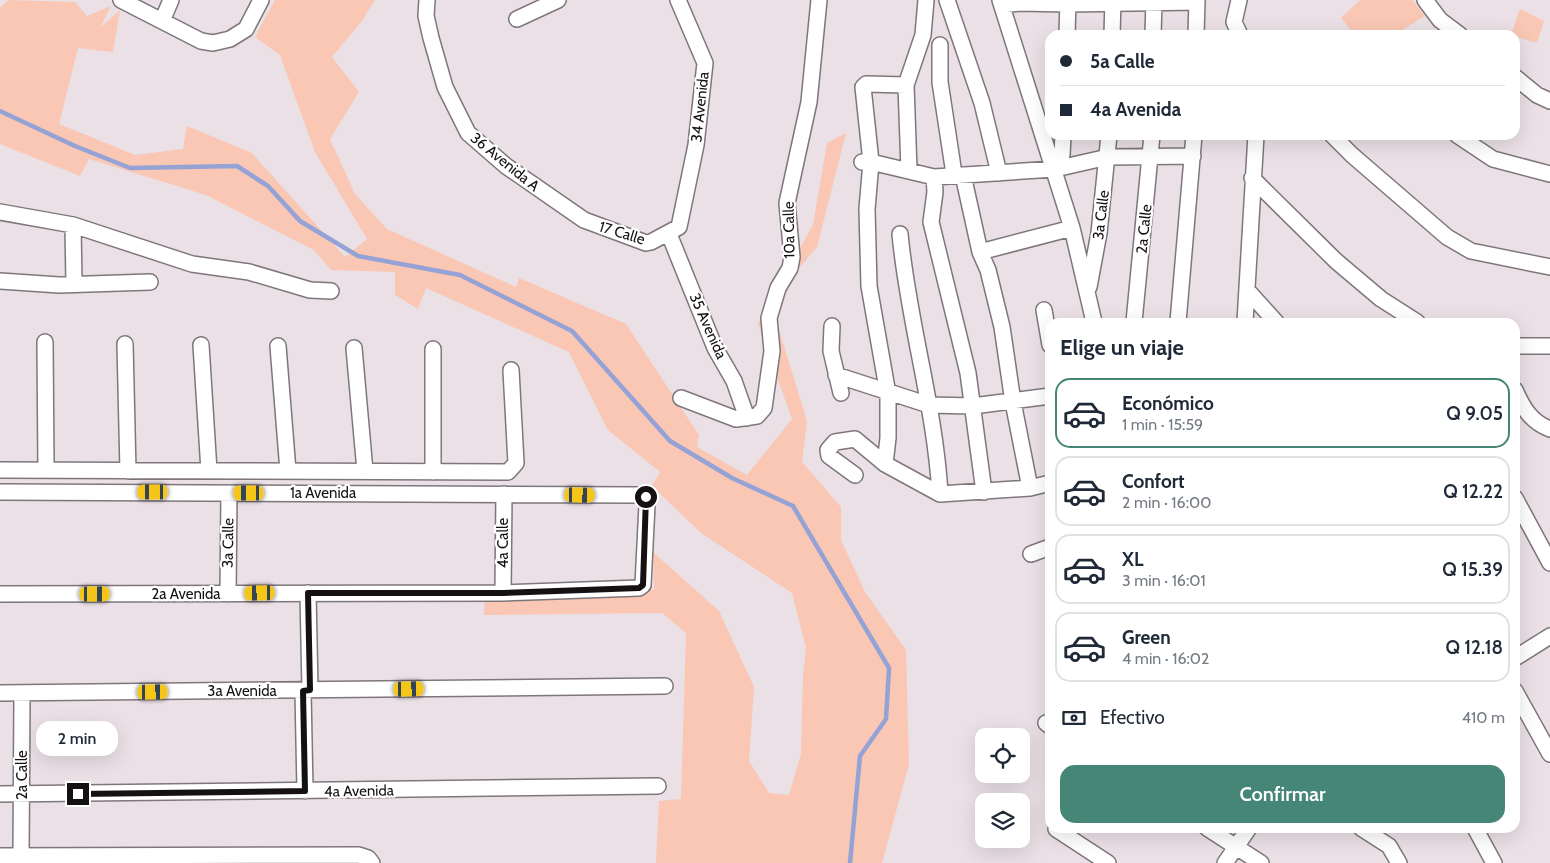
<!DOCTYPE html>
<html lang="es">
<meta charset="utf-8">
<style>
:root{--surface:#fff;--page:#f2f2f3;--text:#1f2937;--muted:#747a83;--line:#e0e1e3;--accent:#458676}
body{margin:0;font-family:Cabin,sans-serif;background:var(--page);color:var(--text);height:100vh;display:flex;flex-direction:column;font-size:19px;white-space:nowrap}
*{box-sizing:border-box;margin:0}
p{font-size:16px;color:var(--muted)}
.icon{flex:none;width:28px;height:28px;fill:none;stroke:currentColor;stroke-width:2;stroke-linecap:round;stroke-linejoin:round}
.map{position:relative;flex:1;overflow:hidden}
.side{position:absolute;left:1045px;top:318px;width:475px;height:515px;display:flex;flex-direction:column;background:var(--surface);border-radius:15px;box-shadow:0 5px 20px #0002}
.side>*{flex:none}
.top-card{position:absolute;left:1045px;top:30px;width:475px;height:110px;border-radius:15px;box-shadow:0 5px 20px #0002;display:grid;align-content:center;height:110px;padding:0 15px;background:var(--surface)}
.controls{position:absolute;left:975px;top:728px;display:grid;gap:10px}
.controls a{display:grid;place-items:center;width:55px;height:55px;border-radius:10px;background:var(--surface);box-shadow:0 5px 20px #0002;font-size:25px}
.end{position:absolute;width:22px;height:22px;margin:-11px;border:6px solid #151113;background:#fff;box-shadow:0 0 0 2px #fff}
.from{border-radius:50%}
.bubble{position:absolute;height:35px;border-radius:15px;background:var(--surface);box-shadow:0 5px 20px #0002;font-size:16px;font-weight:600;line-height:35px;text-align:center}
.car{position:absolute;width:15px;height:30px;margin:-15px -8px;border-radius:6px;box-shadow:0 0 4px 1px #0007;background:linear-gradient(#f5c518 24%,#345 0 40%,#f5c518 0 76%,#345 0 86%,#f5c518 0)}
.top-card b{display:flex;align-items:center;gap:18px;height:48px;font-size:19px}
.top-card b+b{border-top:1px solid var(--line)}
.top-card i{width:12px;height:12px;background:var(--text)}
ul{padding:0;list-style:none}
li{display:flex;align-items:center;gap:15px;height:70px;margin:0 10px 8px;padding:0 5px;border:2px solid var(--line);border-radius:15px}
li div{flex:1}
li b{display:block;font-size:19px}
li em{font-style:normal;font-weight:600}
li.current{border-color:var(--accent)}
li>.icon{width:45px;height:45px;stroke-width:1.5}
h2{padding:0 15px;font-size:22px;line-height:60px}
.pay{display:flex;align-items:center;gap:12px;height:55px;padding:0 15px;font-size:19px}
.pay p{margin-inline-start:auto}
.primary-button{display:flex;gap:10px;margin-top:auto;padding:10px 15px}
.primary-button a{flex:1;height:58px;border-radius:15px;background:var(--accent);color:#fff;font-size:20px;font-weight:600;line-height:58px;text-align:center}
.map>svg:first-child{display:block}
.green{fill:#f9c7b4}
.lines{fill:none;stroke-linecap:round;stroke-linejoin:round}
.stream{stroke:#94a2d6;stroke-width:4.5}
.minor-casing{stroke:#7f767c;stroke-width:18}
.minor{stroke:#fff;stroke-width:15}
.route{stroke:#151113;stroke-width:6}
.labels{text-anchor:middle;stroke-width:4.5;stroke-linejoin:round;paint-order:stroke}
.street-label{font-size:15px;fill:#151113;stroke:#fff}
</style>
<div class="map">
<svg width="1550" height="863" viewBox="0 0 1550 863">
<rect width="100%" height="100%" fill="#eae0e6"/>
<path class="green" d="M8 0 75 2 87 16 111 6 100 28 120 10 113 52 78 48 59 124 135 155 183 149 187 126 252 153 345 257 367 239 315 152 280 55 255 37 275 0H375L362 21 332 57 359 92 330 139 355 194 387 229 516 287 519 278 626 324 699 435 697 447 747 475 792 419 758 324 813 225 827 143 846 133 817 247 791 278 777 323 807 421 802 462 841 507V540L865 592 906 650 909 764 882 863H656L659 801 681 799 686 633 662 613 484 615 485 600 654 590 653 552 719 611 754 687 749 761 769 793 789 795 801 754 803 675 806 648 792 593 701 533 652 486 660 472 608 430 569 352 426 288 418 309 395 295V272L331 270 314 250 206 195 89 159 80 176 0 144V8Z
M1360 0H1412L1425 16 1394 35H1355L1341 18Z
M1520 9 1544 21 1537 43 1511 35Z"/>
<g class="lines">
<path class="stream" d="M0 111 75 146 130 168 237 166 268 186 300 221 358 256 460 275 572 331 670 441 732 478 793 506 889 668 886 719 860 756 850 863"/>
<defs>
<path id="minor" d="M121 0 162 21
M171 0 162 21 201 41 213 43 230 39 246 29 261 0
M427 0 426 16 431 38 445 87 468 133 506 166 584 220 646 243 651 242 679 227 696 145 705 63 678 0
M947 0 982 103 999 173
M1000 0 1072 228 1094 322
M1239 0 1234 22 1240 35
M1425 0 1440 20 1460 35
M1002 5 1020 3 1068 4 1197 2
M517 19 558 0
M1067 35 1068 0
M1112 35 1113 0
M1153 35 1154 0
M1196 35 1197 0
M940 45V82L954 174
M1515 77 1537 95 1550 101
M1332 135 1352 155 1447 237 1471 251 1550 267
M1457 135 1493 159 1550 174
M862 162H871L934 177 1055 169 1108 157 1193 156
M1055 169 1062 155 1063 135
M909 170 906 85 923 35 926 0
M963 175 980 252 988 270 1002 327 1013 402 1030 488
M934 177 935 192 931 222 968 373 984 492
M1252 178 1336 261 1381 299 1417 322
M0 212 73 225 192 264 249 272 310 290 331 291
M73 225 74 284
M669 234 715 348 734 381 747 418
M900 234C908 321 935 406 940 494
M980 252 1072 228
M0 281 59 285 150 282
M1089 287 1099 233 1109 135
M1248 291 1276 322
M1044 310 1050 345
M1134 322 1152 135
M1178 322 1194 135
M1245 322 1256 135
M832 326 831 351 841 393
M45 342 46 470
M125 344 128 471
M201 345 209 471
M278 346 288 471
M1515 346H1550
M354 348 365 471
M836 375 929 405 973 406 1050 396
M1515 390C1523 408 1531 422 1550 429
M681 398 736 419 757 416 764 408 772 351 769 318 778 288 790 268 792 257 787 203 809 102 819 0
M885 464 888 438V394L869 286 867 209 871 162 863 87 866 84 906 85
M0 470 508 472 516 463 511 370
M433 472V349
M855 475 829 456 828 450 835 442 855 439 885 464 940 494 1030 488 1050 483
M0 492 637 495 646 497 647 505 643 585 639 588 503 593 0 594
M1515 498 1550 563
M1031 554 1050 547
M308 593 310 690
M503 593 504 494
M228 594 229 493
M1515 658 1550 636
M303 691 305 791
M1515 691 1550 754
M0 693 665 686
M1046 723 1050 726
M0 794 658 786
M1207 828 1261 863
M1361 828 1389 846 1399 863
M1475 828 1494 863
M1056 829 1108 863
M0 856 359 855 368 858 372 863
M21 856 22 693
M1225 863 1249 828"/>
</defs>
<use href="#minor" class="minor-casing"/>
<use href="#minor" class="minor"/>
</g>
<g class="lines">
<path class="route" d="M78 794 305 791 303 691 310 690 308 593H503L639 588 643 585 646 497"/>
</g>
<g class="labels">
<g class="street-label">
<text transform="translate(700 107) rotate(-84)" y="5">34 Avenida</text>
<text transform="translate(505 162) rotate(39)" y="5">36 Avenida A</text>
<text transform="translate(1101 215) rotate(-83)" y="5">3a Calle</text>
<text transform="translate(1144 229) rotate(-84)" y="5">2a Calle</text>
<text transform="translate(789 230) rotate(-91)" y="5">10a Calle</text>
<text transform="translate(622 233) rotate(17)" y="5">17 Calle</text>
<text transform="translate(708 326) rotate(66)" y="5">35 Avenida</text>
<text x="323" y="498">1a Avenida</text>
<text transform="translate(228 543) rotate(-89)" y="5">3a Calle</text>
<text transform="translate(503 543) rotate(-90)" y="5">4a Calle</text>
<text x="186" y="599">2a Avenida</text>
<text x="242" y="696">3a Avenida</text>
<text transform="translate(22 775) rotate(-90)" y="5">2a Calle</text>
<text transform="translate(359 791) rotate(-1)" y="5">4a Avenida</text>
</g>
</g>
</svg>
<div class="controls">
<a><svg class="icon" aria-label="locate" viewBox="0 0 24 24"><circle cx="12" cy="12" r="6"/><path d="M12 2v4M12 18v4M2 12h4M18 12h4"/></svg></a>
<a><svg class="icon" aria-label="layers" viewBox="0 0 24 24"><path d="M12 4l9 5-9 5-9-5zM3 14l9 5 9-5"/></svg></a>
</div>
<i class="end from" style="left:646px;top:497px"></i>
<i class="end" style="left:78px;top:794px"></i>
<div class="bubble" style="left:36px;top:721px;width:82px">2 min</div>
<i class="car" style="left:153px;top:492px;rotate:270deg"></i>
<i class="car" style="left:249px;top:493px;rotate:270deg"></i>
<i class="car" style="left:580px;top:495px;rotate:91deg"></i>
<i class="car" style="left:260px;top:593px;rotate:269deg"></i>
<i class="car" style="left:95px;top:594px;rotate:90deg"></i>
<i class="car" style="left:409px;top:689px;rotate:89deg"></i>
<i class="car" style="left:153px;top:692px;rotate:89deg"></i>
<div class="top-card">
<b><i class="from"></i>5a Calle</b>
<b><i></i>4a Avenida</b>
</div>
<section class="side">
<h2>Elige un viaje</h2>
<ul>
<li class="current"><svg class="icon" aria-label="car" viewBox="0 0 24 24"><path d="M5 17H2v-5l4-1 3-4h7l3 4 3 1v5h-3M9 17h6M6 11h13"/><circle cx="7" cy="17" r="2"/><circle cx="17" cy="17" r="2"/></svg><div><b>Económico</b><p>1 min · 15:59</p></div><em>Q 9.05</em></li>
<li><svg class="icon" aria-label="car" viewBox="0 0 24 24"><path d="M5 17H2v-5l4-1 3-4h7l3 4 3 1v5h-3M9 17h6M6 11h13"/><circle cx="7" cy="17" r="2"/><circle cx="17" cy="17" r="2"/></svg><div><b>Confort</b><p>2 min · 16:00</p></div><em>Q 12.22</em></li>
<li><svg class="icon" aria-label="car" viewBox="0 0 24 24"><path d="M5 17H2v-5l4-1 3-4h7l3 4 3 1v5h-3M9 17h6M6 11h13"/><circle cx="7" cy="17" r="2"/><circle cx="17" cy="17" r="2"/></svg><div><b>XL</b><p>3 min · 16:01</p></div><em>Q 15.39</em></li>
<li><svg class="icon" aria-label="car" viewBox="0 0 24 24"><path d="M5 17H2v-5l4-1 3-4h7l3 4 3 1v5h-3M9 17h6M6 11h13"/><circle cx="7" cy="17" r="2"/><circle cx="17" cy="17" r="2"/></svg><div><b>Green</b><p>4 min · 16:02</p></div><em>Q 12.18</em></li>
</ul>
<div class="pay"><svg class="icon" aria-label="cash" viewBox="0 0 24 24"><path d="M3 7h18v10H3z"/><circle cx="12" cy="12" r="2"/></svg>Efectivo<p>410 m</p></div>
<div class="primary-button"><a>Confirmar</a></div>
</section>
</div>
